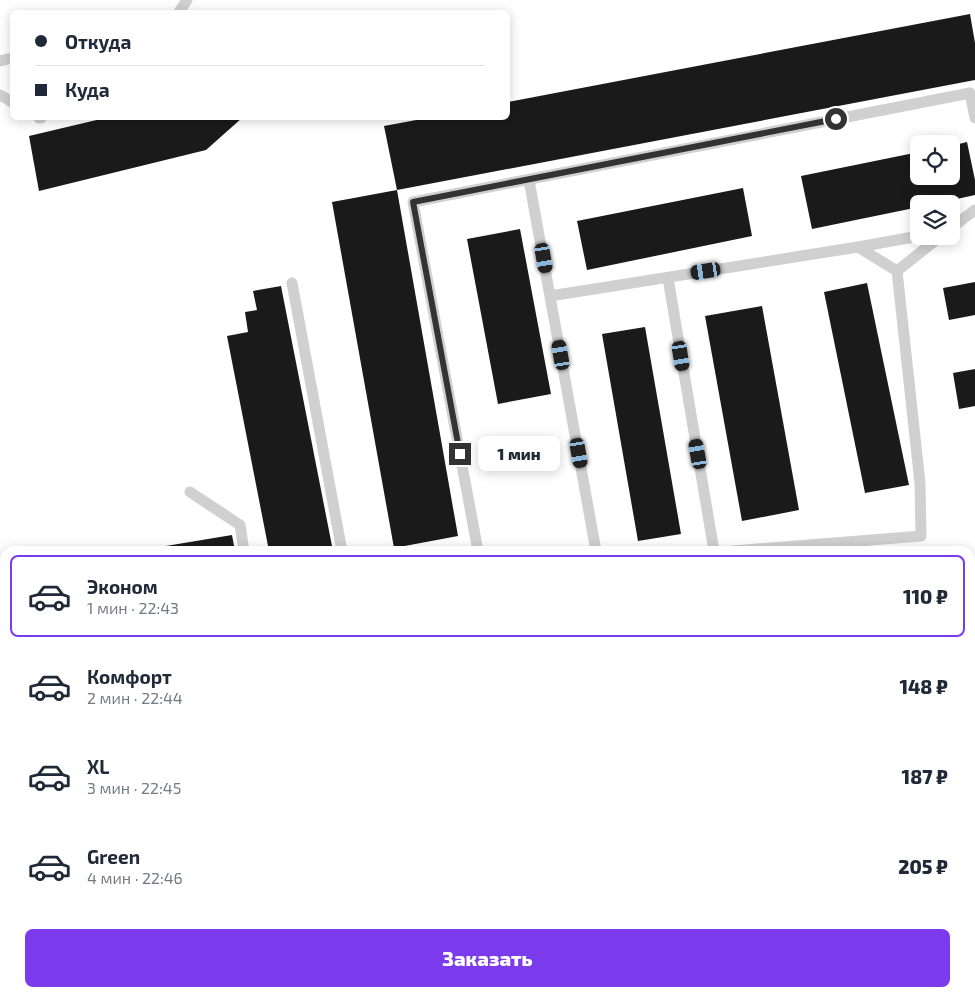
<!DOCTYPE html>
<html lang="ru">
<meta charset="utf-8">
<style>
:root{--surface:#fff;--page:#f6f6f7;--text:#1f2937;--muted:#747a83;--line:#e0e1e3;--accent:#7c3aed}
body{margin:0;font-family:"Exo 2",sans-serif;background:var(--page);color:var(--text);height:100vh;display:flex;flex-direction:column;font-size:19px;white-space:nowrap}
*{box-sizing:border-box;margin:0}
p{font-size:16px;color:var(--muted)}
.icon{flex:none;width:28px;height:28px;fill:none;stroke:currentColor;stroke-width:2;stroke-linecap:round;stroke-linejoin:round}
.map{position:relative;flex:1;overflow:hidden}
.panel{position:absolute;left:0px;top:546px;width:975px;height:451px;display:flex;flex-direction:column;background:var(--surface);border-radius:15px 15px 0 0;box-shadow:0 2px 12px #0003}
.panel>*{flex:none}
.top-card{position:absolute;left:10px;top:10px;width:500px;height:110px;border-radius:8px;box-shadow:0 2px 12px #0003;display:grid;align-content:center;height:110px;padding:0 25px;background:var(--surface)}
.controls{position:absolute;left:910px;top:135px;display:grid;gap:10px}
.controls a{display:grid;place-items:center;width:50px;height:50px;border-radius:8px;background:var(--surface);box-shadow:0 2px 12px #0003;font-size:25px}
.end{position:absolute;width:22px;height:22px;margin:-11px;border:6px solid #333;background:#fff;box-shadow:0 0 0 2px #fff}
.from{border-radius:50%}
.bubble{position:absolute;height:35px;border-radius:8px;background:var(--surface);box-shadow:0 2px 12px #0003;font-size:16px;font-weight:800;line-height:35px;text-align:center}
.car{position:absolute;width:15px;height:30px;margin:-15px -8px;border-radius:6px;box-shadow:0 0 4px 1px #0007;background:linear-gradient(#222 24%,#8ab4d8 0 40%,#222 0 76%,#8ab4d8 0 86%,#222 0)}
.top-card b{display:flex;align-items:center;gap:18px;height:48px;font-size:19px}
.top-card b+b{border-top:1px solid var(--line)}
.top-card i{width:12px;height:12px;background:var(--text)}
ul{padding:9px 0 0;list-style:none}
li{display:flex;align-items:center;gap:15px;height:82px;margin:0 10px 8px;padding:0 15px;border:2px solid transparent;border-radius:8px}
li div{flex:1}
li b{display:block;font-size:19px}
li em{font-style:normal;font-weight:800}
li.on{border-color:var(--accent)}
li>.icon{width:45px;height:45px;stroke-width:1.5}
.action{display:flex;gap:10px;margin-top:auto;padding:10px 25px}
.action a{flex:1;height:58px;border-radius:8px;background:var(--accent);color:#fff;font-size:20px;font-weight:800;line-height:58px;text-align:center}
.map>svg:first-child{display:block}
.building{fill:#1a1a1a}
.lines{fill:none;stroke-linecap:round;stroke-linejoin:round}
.lane{stroke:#d0d0d0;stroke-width:11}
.route{stroke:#333;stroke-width:6}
</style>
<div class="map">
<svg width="975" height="997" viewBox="0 0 975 997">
<rect width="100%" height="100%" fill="#fff"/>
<path class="building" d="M970 14 975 43V80L397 190 458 536 394 548 332 202 397 190 384 126 427 118H508V102Z
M105 118H242L206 150 39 191 29 136Z
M967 142 975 180V195L934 204H919V207L812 229 801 176 919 152V176H951V146Z
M743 188 752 236 587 270 577 221Z
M520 229 551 394 498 404 467 239Z
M975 282V315L949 320 943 288Z
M867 283 909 485 865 493 824 292Z
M281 286 333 551H269L227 336 248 332 245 312 257 310 253 291Z
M762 306 799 510 742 521 705 316Z
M645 327 681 534 638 541 602 334Z
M975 369V406L959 409 953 373Z
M232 535 235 551H143L142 550Z
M970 565H975V623H970Z
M220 992H276L278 997H211Z"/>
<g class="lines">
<path class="lane" d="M179 12 187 0
M0 61 12 58
M0 95 12 102
M39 118H41
M529 180 596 551
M951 228 975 210
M858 247 919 236
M668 278 714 551
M292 283 342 551
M550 296 858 247 897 271
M190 492 240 525 244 551
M478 551 413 202 970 93 975 118
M733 551 921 536 920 483 897 271 941 236
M0 947H5"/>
</g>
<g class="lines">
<path class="route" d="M460 454 413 202 836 119"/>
</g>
</svg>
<div class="controls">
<a><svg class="icon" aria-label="locate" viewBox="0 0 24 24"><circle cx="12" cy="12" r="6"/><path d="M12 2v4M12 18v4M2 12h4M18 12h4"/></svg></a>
<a><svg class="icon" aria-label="layers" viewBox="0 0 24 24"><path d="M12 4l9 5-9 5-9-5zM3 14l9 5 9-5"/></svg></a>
</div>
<i class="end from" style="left:836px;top:119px"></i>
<i class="end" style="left:460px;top:454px"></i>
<div class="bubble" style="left:478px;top:436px;width:82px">1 мин</div>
<i class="car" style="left:544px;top:258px;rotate:170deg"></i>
<i class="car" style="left:706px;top:271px;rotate:261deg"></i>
<i class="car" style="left:561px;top:355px;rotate:350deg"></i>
<i class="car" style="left:681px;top:356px;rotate:171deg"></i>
<i class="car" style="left:579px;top:453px;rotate:170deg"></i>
<i class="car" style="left:698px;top:454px;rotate:350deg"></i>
<div class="top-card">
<b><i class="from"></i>Откуда</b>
<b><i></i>Куда</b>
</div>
<section class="panel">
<ul>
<li class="on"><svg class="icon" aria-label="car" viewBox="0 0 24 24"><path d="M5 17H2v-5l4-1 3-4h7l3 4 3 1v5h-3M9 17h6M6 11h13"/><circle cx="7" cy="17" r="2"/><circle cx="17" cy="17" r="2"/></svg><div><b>Эконом</b><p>1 мин · 22:43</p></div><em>110 ₽</em></li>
<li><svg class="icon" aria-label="car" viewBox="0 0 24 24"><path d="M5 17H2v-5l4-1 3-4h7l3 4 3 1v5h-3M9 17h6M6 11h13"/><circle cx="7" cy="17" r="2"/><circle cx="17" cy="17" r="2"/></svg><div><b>Комфорт</b><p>2 мин · 22:44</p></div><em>148 ₽</em></li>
<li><svg class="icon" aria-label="car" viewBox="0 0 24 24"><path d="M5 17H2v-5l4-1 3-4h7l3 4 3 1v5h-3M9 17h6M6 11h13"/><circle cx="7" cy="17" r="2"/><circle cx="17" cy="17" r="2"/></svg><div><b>XL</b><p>3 мин · 22:45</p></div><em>187 ₽</em></li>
<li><svg class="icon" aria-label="car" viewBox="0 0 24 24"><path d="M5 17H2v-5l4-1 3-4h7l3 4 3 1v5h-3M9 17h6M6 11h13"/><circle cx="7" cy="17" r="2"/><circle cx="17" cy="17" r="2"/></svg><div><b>Green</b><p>4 мин · 22:46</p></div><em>205 ₽</em></li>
</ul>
<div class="action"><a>Заказать</a></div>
</section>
</div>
